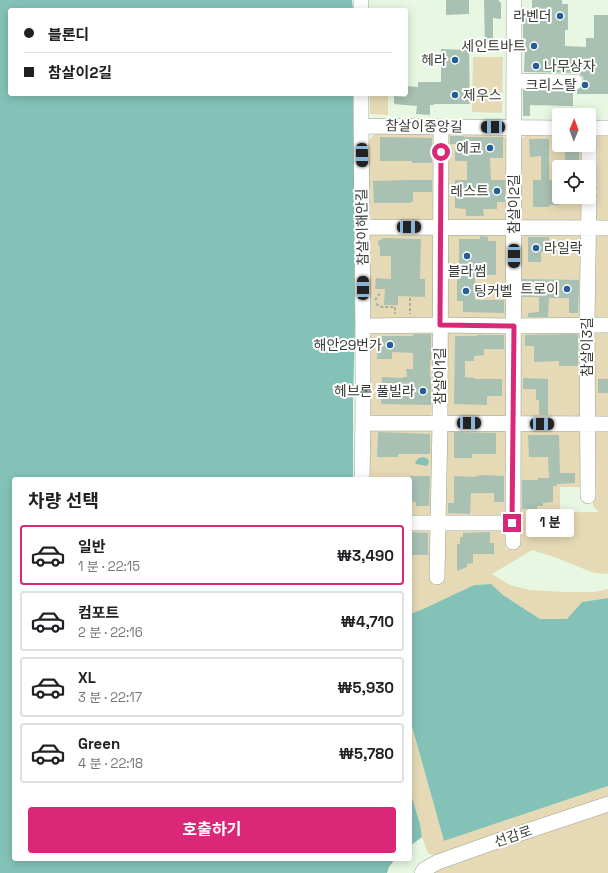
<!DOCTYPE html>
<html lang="ko">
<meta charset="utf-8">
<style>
:root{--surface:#fff;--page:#f2f2f2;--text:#202124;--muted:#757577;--line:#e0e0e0;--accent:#db2777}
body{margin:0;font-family:"Space Grotesk","Noto Sans KR",sans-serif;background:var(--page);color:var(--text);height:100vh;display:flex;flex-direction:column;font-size:15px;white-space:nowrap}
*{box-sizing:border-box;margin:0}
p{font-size:13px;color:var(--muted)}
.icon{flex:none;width:22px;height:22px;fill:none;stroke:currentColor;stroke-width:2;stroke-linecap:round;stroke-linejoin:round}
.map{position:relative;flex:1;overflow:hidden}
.details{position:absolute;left:12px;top:477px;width:400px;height:384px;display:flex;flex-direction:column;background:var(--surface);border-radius:4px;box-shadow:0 2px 10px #0003}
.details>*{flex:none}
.top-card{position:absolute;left:8px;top:8px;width:400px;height:88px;border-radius:4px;box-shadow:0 2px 10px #0003;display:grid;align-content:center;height:88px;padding:0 16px;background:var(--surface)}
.needle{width:26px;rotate:1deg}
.fabs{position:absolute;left:552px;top:108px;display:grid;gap:8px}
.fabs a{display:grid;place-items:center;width:44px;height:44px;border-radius:4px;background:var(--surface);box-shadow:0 2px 10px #0003;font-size:20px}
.end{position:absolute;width:18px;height:18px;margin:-9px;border:5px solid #db2777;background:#fff;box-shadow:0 0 0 2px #fff}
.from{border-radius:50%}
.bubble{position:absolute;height:28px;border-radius:4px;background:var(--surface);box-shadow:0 2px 10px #0003;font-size:13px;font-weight:700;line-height:28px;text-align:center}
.car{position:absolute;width:12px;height:24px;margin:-12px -6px;border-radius:5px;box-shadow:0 0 3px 1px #0007;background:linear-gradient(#222 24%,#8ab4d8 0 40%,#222 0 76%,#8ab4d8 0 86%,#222 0)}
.top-card b{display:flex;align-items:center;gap:14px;height:38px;font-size:15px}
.top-card b+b{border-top:1px solid var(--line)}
.top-card i{width:10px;height:10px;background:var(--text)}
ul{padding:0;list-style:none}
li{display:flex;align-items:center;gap:12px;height:60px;margin:0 8px 6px;padding:0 8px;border:2px solid var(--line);border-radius:4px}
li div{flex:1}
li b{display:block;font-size:15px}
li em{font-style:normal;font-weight:700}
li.on{border-color:var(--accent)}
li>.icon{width:36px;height:36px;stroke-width:1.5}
h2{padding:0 16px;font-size:18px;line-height:48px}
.primary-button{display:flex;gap:8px;margin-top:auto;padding:8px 16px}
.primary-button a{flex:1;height:46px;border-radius:4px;background:var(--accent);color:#fff;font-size:16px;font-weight:700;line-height:46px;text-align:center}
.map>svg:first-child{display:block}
.green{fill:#e6d9b6}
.water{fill:#84c2b7}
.building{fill:#a8c1b2}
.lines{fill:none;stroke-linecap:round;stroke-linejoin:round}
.minor-casing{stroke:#95a38f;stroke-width:16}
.path{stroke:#a4b0a0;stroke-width:2;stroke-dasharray:3 2;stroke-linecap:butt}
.minor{stroke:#fff;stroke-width:15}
.route{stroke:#db2777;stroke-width:5}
.poi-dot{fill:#265d95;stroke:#fff;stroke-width:1.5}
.labels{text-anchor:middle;stroke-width:4;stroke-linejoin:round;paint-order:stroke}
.poi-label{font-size:14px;fill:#373d35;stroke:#fff;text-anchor:end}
.street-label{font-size:14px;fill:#373d35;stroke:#fff}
</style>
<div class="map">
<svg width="608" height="873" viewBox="0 0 608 873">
<rect width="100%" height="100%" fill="#e7f7e1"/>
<path class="green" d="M473 57H503L502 113 472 112Z
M370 94H388V115L370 114Z
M376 133 432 134 437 140 436 216 429 223H375L369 216 368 141Z
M451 133H500L507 139 509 215 502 223 450 222 444 215 445 140Z
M527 134H559V145H584L583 167H559V197H583V216L577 223 525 222 519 216V141Z
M600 134H608V222H599L594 216V140Z
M376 231H427L435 239V315L426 322H375L368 316V236Z
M451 232H502L510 239 507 315 503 319 450 321 444 314 445 239Z
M526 233H577L584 241 582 316 574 321H524L519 315V240Z
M599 233H608V321H598L592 315V240Z
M376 330H428L434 335 433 412 427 419 374 418 367 410 369 337Z
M575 330 582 336 584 412 577 420 525 419 518 411V337L525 331Z
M608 330V420L596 419 591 412V337L597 331Z
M451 331H503L509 336 508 412 502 419H449L443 412 444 337Z
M448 428H501L507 435 506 511 500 517 449 518 442 512 443 433Z
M576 428 583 435V487H560V512H599L593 506V434L600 428H608V574L594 573 557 558 532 550 492 574 510 585 530 590 566 592H594L608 589V598L582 602 567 619H540L503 595 490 584 474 585 421 610 410 614V528H428L433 533 432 584 442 579V534L448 529 501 528 507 534 506 550 518 545V436L525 429Z
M374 429H429L434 434 433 511 427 518H410V479H367L368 434Z
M410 719 444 841 608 786V800L434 856 428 853 422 837 420 824 410 791Z
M608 809V873H428Z"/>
<path class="water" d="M0 0H352L353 10H10V94H354L355 105 354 235 355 324 353 402V479H14V859H395L389 867 387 873H0Z
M423 457 428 459 429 461 428 464 427 466 416 464 415 462 419 458Z
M491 584 503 595 540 619H567L582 602 608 598V786L444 841 410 719V614L421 610 474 585Z
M410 791 420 824 422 837 410 846Z"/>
<path class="building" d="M446 0H469V14L446 15Z
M484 0H498L501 3V19L493 18V47H485Z
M532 0H562V4H568V30H565V46L586 47V38H594V15H608V94H577V90L582 87 584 82 583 77 578 73 524 72 525 45H523V11H532Z
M441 49 469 50 470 104H434V105H430V115L416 114 417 106 394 104V96L406 97V86L418 87V82H441Z
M523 90 573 91V106L530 105V116H523Z
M450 136H464V137H503V158H490L491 180H505V202H497V209H483L484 216H466V209L455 208V180H467V161H455V144H450Z
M380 137 432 138V163H412V161H380Z
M529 139H549V180H559V205H549V207H533V180H541V156L530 157Z
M565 145H579V163H565Z
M405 180H432V192H413V202H410V203H374L373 181Z
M480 236 488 237V241H496V275H475V300H504V313L463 312V301H457V278H459V239H480Z
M528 237H549V252H541V262H528Z
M384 238 421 239 420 279H425V297L398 296V305H384L385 289H375L376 278 391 279V256H380V247L378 244V241Z
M522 279 579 280 578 313H569V298H549L548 317H528V313L539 312V297H522Z
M413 334H431V360H430V377H431V405L381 404 382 377 403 378V377H407L406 369H413V353L392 352V359H377L378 342H382V336H413Z
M578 334V366H559V361L534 362V346H525V335Z
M477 335H504V349H484V355L474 356V361H465V377L475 378V379H502V396H487V405L454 404 455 336H477Z
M523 378 548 379V415H539V400H536V389H523Z
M598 379H608V393H598Z
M378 432 430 434V454H398V457H377Z
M454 432 496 433V454H472V458H454Z
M528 435H559L560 473H575V483L557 484V486H553V502L543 503V506H537V509H522V480H538V478H549L548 457H529Z
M483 475 504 476V502H494V493H471L470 514 448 513V503H454V476L476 477V476Z
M410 476H430L429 506H416V502H410Z
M410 532 428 533V555H410Z
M490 532V543H494V554H473V563L467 564V567L457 571V544H460V537H463V533Z"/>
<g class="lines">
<defs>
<path id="minor" d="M361 10V0
M514 81 575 82
M361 94C361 222 365 351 362 479
M361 126 559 128
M589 128H608
M589 186V128
M363 227 608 228
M363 326 440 325 514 326 608 325
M363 423 608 424
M588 496 587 325 589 197
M410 523H512
M513 542 514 0
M437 577 440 423 441 127
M422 873 425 869 438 862 500 840 608 804"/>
</defs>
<use href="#minor" class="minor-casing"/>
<path class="path" d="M410 298V314
M375 300 381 292
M376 304 382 307H395V314"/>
<use href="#minor" class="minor"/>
</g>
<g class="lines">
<path class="route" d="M441 152 440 325 514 326 512 523"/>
</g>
<g class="poi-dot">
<circle cx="560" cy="16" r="4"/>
<circle cx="534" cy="46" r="4"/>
<circle cx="455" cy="60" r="4"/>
<circle cx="536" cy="66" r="4"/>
<circle cx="585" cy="85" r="4"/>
<circle cx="455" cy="95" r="4"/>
<circle cx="490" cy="148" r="4"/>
<circle cx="497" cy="191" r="4"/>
<circle cx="536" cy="248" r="4"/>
<circle cx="467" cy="256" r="4"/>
<circle cx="567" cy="289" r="4"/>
<circle cx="466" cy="291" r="4"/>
<circle cx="390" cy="345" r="4"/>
<circle cx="423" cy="391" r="4"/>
</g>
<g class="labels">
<g class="poi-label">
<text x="552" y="21">라벤더</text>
<text x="526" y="51">세인트바트</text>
<text x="447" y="65">헤라</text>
<text x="544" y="71" text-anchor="start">나무상자</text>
<text x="577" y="90">크리스탈</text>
<text x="463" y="100" text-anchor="start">제우스</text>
<text x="482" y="153">에코</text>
<text x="489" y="196">레스트</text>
<text x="544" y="253" text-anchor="start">라일락</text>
<text x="467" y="276" text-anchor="middle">블라썸</text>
<text x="559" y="294">트로이</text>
<text x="474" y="296" text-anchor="start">팅커벨</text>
<text x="382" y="350">해안29번가</text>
<text x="415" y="396">헤브론 풀빌라</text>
</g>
<g class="street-label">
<text transform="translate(424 126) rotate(1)" y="5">참살이중앙길</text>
<text transform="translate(514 204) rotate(-90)" y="5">참살이2길</text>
<text transform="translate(362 227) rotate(-91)" y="5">참살이해안길</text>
<text transform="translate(587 347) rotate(-90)" y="5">참살이3길</text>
<text transform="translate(440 376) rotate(-90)" y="5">참살이1길</text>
<text transform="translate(513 836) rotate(-19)" y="5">선감로</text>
</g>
</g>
</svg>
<div class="fabs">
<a><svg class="needle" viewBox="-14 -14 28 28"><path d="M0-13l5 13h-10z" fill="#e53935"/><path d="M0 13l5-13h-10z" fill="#757577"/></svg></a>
<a><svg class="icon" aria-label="locate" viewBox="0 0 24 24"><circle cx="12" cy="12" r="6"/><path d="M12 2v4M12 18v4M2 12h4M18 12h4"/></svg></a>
</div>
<i class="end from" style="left:441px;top:152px"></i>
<i class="end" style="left:512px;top:523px"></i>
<div class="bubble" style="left:526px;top:509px;width:48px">1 분</div>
<i class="car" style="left:493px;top:127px;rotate:270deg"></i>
<i class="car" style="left:362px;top:155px;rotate:179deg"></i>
<i class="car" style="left:409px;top:227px;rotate:90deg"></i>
<i class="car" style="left:514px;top:256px;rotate:180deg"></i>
<i class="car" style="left:363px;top:288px;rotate:0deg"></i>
<i class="car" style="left:469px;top:423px;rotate:90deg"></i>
<i class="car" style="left:542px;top:424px;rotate:90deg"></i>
<div class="top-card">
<b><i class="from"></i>블론디</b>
<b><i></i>참살이2길</b>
</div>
<section class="details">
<h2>차량 선택</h2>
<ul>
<li class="on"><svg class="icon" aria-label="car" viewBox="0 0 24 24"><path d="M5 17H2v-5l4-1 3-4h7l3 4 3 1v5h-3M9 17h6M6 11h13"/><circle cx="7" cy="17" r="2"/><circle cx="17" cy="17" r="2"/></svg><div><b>일반</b><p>1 분 · 22:15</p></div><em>₩3,490</em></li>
<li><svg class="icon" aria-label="car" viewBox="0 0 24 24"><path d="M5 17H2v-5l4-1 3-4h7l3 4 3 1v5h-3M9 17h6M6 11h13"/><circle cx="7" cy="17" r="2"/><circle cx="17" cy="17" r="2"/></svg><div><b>컴포트</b><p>2 분 · 22:16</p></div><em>₩4,710</em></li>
<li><svg class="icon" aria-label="car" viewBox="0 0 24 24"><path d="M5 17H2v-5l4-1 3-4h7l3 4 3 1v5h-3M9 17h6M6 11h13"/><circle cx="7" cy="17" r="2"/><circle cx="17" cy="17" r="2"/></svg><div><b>XL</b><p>3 분 · 22:17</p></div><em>₩5,930</em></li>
<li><svg class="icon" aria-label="car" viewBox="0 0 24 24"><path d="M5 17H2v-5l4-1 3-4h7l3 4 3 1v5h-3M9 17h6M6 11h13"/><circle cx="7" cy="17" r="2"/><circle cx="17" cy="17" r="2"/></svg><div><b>Green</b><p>4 분 · 22:18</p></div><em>₩5,780</em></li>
</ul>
<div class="primary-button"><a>호출하기</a></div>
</section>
</div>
